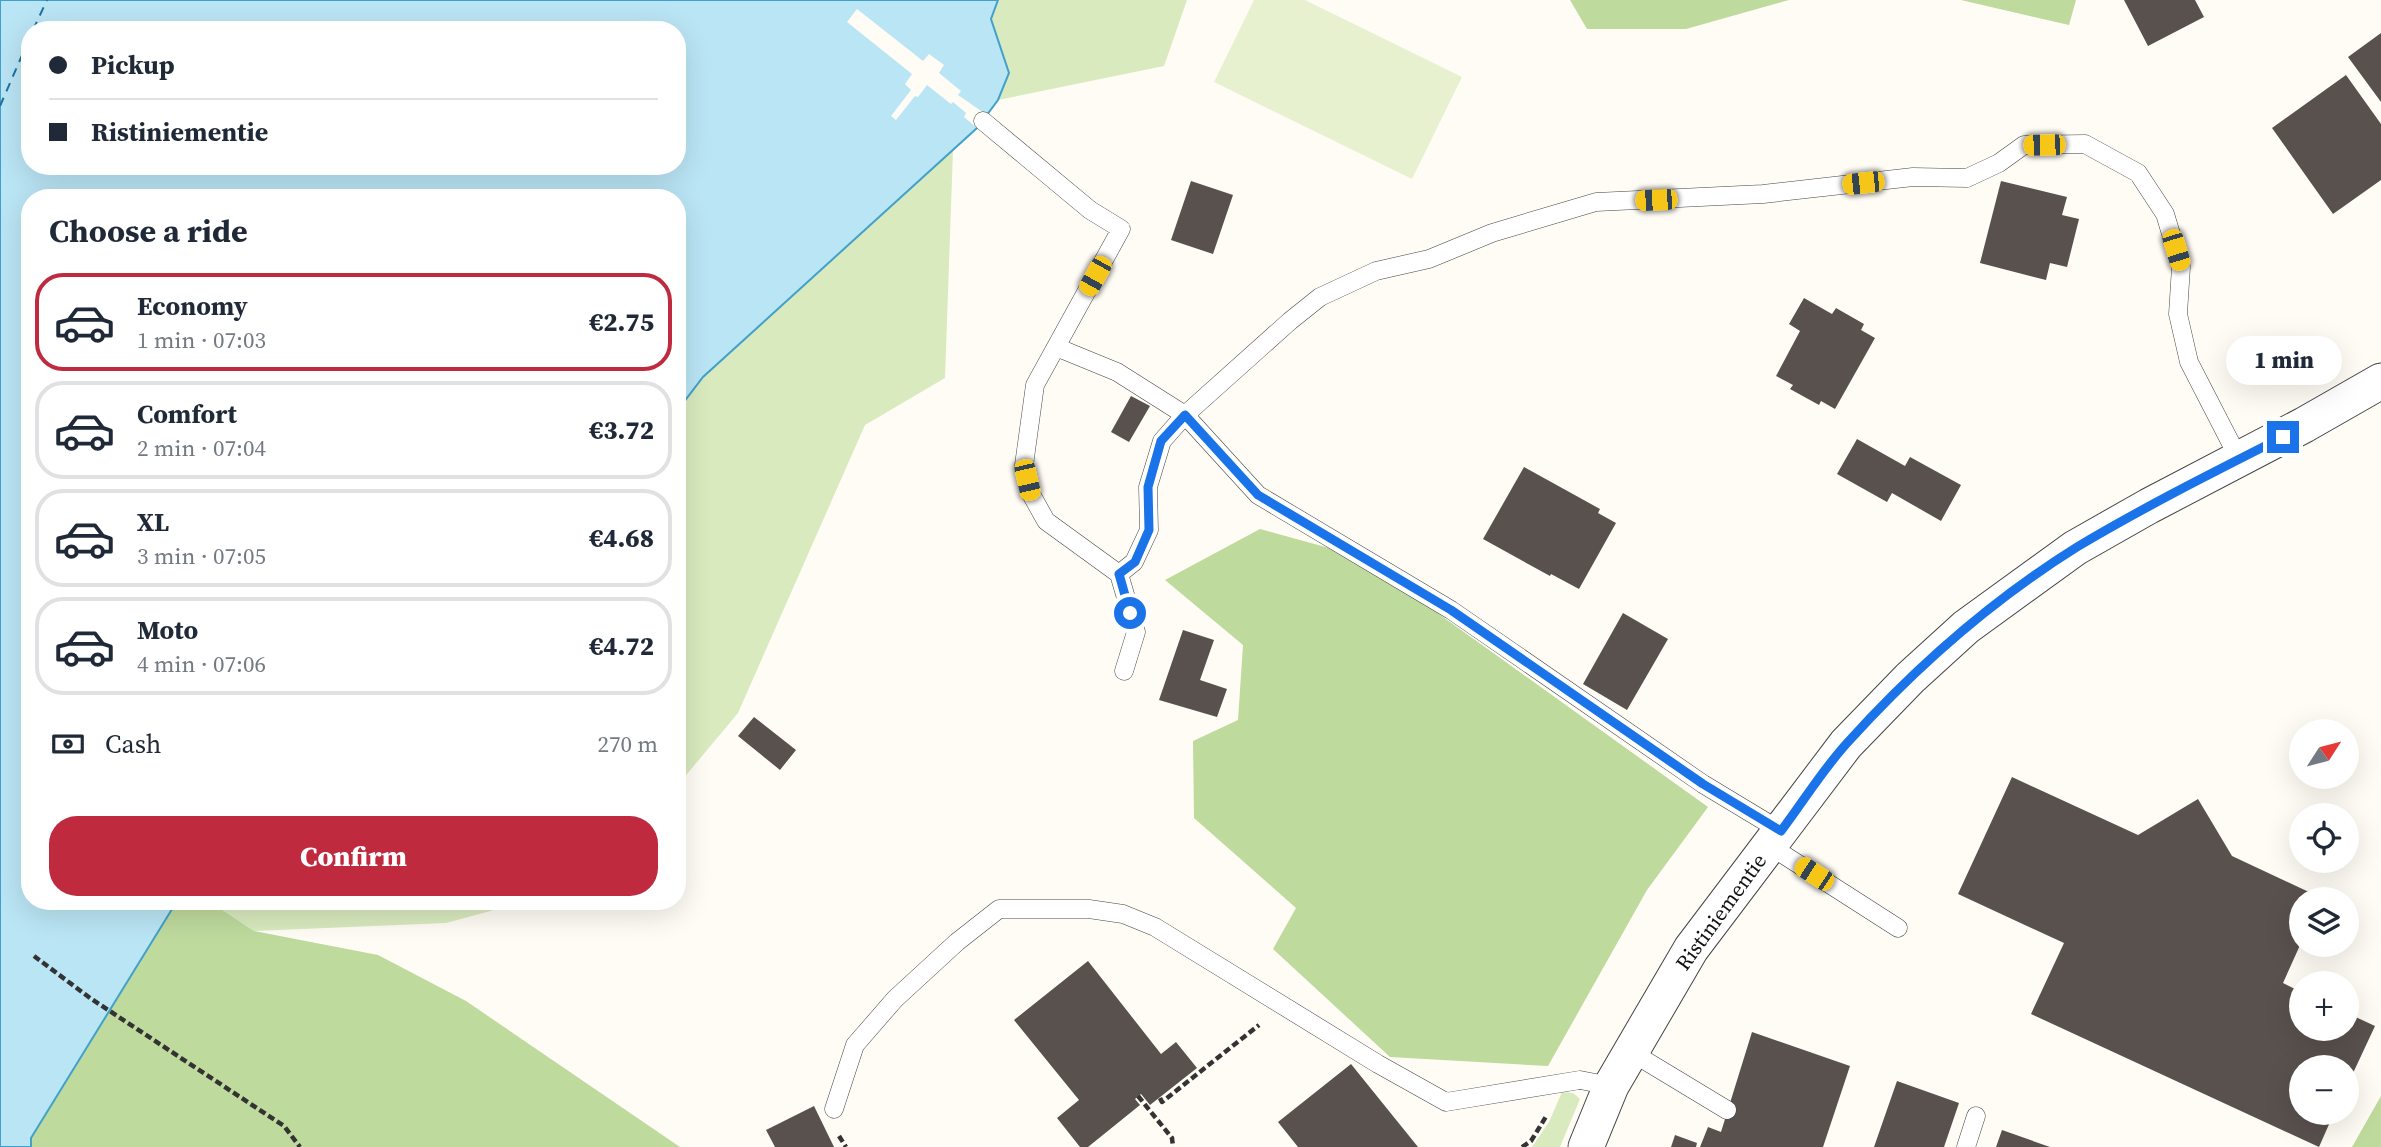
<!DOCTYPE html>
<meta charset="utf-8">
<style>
:root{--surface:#fff;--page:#f2f2f3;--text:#1f2937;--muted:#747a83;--line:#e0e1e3;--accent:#bf2a3f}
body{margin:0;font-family:"Source Serif 4",serif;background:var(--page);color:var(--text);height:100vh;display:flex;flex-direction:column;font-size:26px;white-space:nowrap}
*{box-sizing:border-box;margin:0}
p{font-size:23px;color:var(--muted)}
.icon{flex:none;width:38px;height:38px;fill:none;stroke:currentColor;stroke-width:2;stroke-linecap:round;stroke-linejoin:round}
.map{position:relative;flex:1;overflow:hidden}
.details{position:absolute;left:21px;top:189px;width:665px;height:721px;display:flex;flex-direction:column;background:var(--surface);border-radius:28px;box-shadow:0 7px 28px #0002}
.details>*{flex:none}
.hud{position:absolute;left:21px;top:21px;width:665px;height:154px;border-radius:28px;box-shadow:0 7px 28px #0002;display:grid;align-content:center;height:154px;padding:0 28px;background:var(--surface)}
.needle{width:46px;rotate:54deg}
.tools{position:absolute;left:2289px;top:719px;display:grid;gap:14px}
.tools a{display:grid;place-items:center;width:70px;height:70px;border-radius:50%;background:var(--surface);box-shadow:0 7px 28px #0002;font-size:35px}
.end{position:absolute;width:32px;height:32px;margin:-16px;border:9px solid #1a73e8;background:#fff;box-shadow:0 0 0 4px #fff}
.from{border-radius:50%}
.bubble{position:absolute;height:49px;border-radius:24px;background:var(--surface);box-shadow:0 7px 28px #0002;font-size:23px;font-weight:800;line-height:49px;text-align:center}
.car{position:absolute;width:21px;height:42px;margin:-21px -10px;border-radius:9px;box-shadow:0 0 5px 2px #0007;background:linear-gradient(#f5c518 24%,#345 0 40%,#f5c518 0 76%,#345 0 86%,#f5c518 0)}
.hud b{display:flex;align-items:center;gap:24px;height:66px;font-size:26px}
.hud b+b{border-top:2px solid var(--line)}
.hud i{width:18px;height:18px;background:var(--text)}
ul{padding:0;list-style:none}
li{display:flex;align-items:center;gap:21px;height:98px;margin:0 14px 10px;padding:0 14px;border:4px solid var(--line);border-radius:28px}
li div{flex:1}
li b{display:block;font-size:26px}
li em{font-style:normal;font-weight:800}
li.active{border-color:var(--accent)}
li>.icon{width:63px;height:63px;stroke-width:1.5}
h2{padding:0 28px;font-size:32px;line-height:84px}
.pay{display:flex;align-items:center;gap:18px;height:77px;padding:0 28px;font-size:26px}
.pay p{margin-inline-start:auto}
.cta{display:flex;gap:14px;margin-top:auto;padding:14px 28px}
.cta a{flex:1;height:80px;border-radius:28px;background:var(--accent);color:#fff;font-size:28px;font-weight:800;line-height:80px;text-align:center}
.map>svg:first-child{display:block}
.green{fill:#d9eabe}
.forest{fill:#beda9d}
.pitch{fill:#e8f1cf}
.water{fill:#bae5f5;stroke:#42a1cb;stroke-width:2;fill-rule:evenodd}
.pier{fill:#fffcf5}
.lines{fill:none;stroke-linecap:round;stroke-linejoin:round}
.ferry{stroke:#1b73a2;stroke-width:2;stroke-dasharray:9 7;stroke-linecap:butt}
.building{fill:#59514d}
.lane-casing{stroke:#444;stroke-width:19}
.street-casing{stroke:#444;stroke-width:37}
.path{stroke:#333;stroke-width:4.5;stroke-dasharray:7 3.5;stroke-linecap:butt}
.lane{stroke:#fff;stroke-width:18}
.street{stroke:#fff;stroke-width:35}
.route{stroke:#1a73e8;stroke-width:9}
.labels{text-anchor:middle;stroke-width:7;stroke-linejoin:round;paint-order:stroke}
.street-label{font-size:21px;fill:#111;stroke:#fff}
</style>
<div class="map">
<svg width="2381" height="1147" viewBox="0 0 2381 1147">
<rect width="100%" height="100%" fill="#fffcf5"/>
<path class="green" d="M937 0H1187L1164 66 998 100 1009 74Z
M953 150 945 378 865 425 738 713 677 786V198H598L677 166Z
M209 901H528L446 923 254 931Z
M1562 1092 1573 1093 1580 1099 1560 1147H1532L1549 1122Z"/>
<path class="forest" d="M1570 0H1789L1686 29H1587Z
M1961 0H2076L2069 25Z
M1260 529 1358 556 1708 807 1647 890 1548 1066 1390 1057 1273 949 1296 908 1194 818 1193 741 1238 720 1243 645 1165 580Z
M177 901H209L254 931 378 955 466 1001 680 1147H31V1138Z
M2381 1096V1147H2352Z"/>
<path class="pitch" d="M1254 0H1305L1462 77 1412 179 1214 82Z"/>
<path class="water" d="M0 0H998L991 19 1009 73 998 100 977 128 703 377 677 411V198H30V901H177L31 1138V1147H0ZM30 30H677V166H30Z"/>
<path class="pier" d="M857 9 923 61 929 54 944 65 939 73 961 91 958 95 987 115 977 128 964 117 966 113 953 102 951 104 927 85 918 97 915 96 896 120 891 116 911 90 905 84 912 74 847 22Z"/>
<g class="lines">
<path class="ferry" d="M33 30 47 0
M0 106 30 37"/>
</g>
<path class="building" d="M2124 0H2195L2204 17 2148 46Z
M2381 33V102L2348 57Z
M2346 75 2381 124V180L2333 214 2272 128Z
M1191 181 1233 195 1213 254 1171 240Z
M2001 181 2067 197 2062 215 2079 219 2067 267 2050 263 2046 280 1980 263Z
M1804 298 1832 314 1836 308 1864 324 1861 330 1875 338 1835 409 1821 401 1819 405 1790 389 1793 385 1776 376 1800 331 1789 324Z
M1131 396 1150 406 1129 442 1111 432Z
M1857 439 1905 466 1910 457 1961 485 1941 521 1892 493 1887 502 1837 474Z
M1524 467 1600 509 1598 513 1616 523 1579 589 1551 574 1550 576 1483 539Z
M1623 613 1668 639 1627 710 1583 684Z
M1183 630 1214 640 1200 680 1227 689 1217 717 1159 700Z
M754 717 796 750 780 770 738 736Z
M2012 777 2138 835 2198 799 2232 856 2326 900H2301V943L2283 983 2301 992V1029H2347V1013L2375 1026 2347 1086V1068H2301V1113H2334L2319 1147 2031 1014 2064 943 1958 894Z
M1088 961 1161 1054 1176 1042 1197 1068 1150 1105 1141 1094 1135 1099 1140 1105 1088 1147H1080L1057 1118 1079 1100 1014 1020Z
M1752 1032 1850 1066 1823 1147H1700L1708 1127 1721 1132Z
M1351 1064 1418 1147H1298L1278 1122Z
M1897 1081 1959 1103 1944 1147H1874Z
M814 1106 834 1147H775L766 1130Z
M2002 1130 2050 1147H1996Z
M1675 1135 1697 1143 1696 1147H1671Z"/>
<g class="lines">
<defs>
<path id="lane" d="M983 121 1090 210 1121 229 1035 385 1024 465 1031 494 1046 521 1119 574 1136 632 1124 671
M1056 347 1117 372 1185 415 1258 495 1451 610 1703 784 1781 831
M1119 574 1134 562 1149 530 1148 487 1162 441 1185 415 1290 321 1320 297 1376 271 1429 259 1492 233 1596 202 1763 194 1913 177 1967 178 1999 163 2024 145 2085 144 2138 173 2165 214 2181 267 2178 314 2189 362 2239 459
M1770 846 1898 928
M1631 1052 1727 1110
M834 1109 855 1045 895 999 957 942 999 909H1089L1123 914 1155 927 1378 1064 1446 1102 1580 1080 1611 1086
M1966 1147 1976 1116"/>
<path id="street" d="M1586 1147 1611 1086 1691 949 1846 744 1910 678 1966 627 2075 548 2149 506 2304 425 2381 381"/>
</defs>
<use href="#lane" class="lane-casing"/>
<use href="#street" class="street-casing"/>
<path class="path" d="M34 956 90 998 284 1126 300 1147
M1138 1096 1172 1138 1173 1147
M1160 1098 1162 1102 1259 1025
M839 1136 846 1147
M1522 1147 1531 1141 1547 1115"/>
<use href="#lane" class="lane"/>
<use href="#street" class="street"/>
</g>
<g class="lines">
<path class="route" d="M1130 613 1119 574 1135 562 1149 530 1148 487 1161 441 1185 415 1258 495 1451 610 1703 784 1781 831C1803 802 1823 769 1848 742 1915 668 1992 600 2077 547 2144 507 2214 472 2283 437"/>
</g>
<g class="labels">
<g class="street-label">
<text transform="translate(1721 912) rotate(-54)" y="7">Ristiniementie</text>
</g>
</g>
</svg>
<div class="tools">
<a><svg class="needle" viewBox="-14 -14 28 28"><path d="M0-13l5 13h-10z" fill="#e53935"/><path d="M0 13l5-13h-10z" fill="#747a83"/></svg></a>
<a><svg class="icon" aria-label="locate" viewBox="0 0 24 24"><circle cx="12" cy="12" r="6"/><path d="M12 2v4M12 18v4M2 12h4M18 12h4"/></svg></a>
<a><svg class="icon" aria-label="layers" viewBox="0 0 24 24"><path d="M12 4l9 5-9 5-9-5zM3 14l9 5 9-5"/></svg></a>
<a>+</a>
<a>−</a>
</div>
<i class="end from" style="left:1130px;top:613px"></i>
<i class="end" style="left:2283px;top:437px"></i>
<div class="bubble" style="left:2226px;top:336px;width:116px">1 min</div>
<i class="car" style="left:2044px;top:145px;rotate:269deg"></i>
<i class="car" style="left:1863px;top:183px;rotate:264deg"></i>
<i class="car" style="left:1656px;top:200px;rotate:268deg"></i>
<i class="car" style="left:2176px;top:250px;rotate:163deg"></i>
<i class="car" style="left:1095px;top:276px;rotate:209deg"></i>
<i class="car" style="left:1027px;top:480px;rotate:167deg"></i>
<i class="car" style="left:1814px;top:874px;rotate:303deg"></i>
<div class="hud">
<b><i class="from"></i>Pickup</b>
<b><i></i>Ristiniementie</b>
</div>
<section class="details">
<h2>Choose a ride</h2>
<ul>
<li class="active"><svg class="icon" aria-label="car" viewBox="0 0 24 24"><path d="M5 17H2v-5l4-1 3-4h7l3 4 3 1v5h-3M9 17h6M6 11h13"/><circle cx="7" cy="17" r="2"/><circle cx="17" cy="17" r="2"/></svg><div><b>Economy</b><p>1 min · 07:03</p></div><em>€2.75</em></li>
<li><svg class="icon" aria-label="car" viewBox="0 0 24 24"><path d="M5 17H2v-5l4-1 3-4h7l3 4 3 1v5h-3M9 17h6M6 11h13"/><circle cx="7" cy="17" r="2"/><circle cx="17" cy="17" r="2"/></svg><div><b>Comfort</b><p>2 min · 07:04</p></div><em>€3.72</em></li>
<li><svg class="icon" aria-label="car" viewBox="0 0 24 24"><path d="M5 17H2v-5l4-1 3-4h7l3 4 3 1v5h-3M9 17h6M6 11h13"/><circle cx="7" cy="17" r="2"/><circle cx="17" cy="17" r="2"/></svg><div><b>XL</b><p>3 min · 07:05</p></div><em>€4.68</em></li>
<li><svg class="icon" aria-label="car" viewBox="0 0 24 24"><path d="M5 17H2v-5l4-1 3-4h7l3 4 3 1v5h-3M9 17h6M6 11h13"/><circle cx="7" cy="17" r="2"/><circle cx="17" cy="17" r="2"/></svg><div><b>Moto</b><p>4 min · 07:06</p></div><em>€4.72</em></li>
</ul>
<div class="pay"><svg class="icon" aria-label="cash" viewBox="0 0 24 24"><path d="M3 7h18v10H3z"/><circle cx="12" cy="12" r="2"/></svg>Cash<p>270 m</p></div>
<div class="cta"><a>Confirm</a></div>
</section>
</div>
